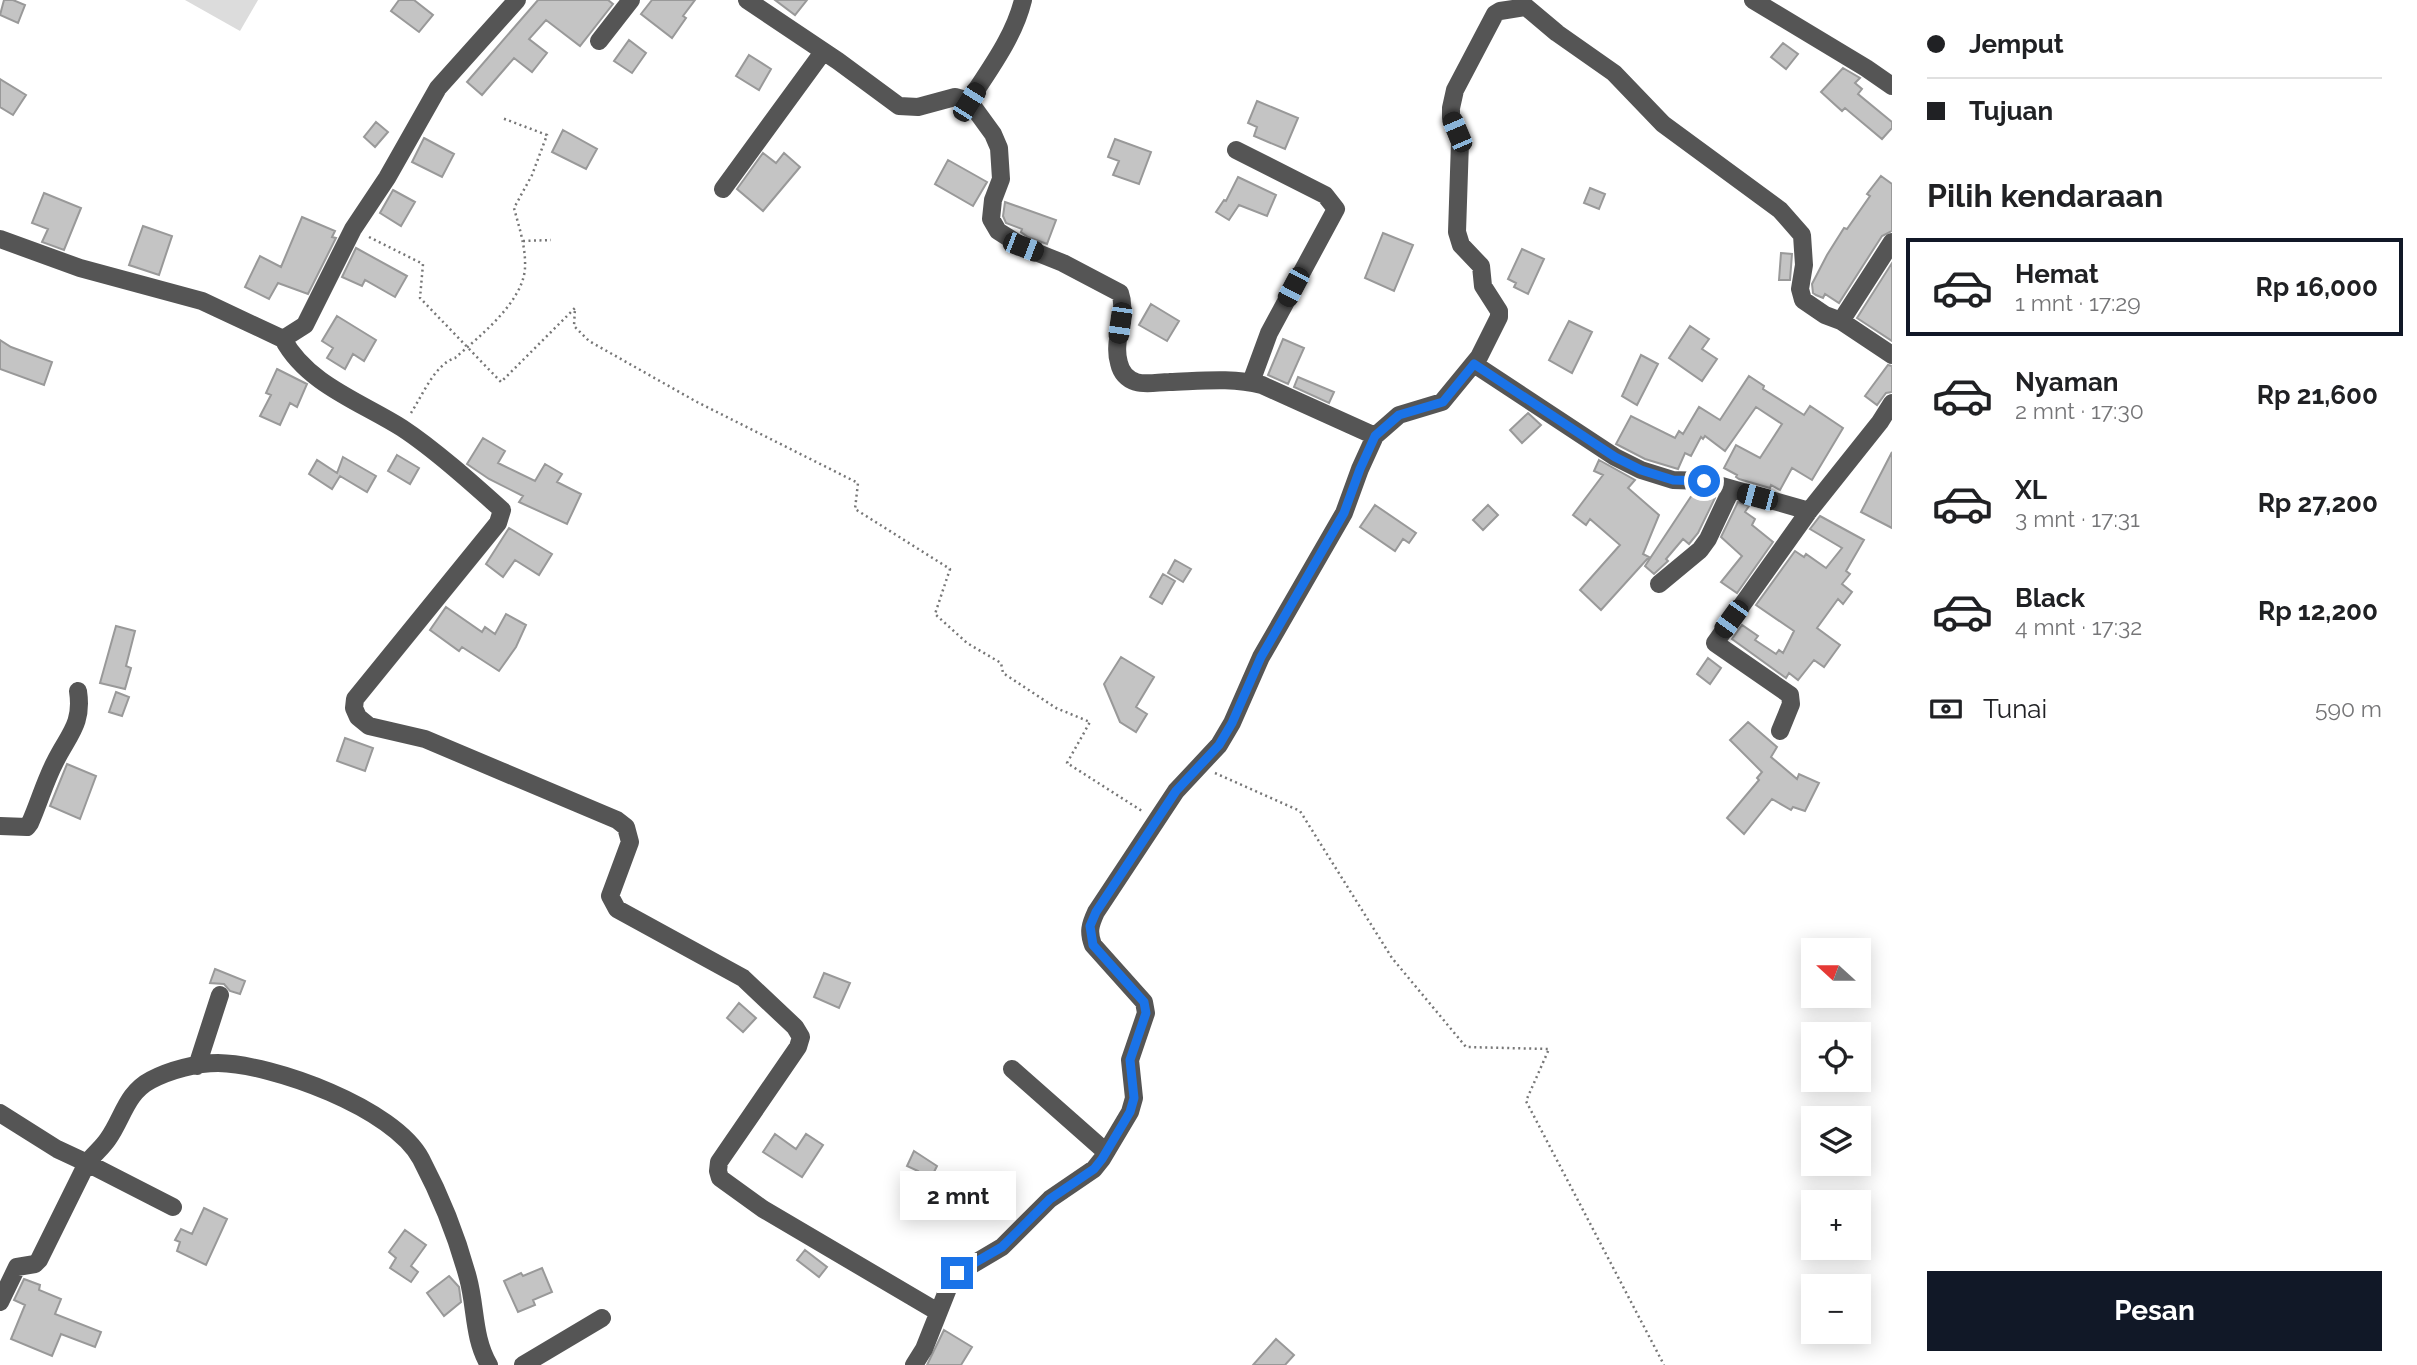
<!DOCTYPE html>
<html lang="id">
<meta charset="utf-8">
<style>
:root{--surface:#fff;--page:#f2f2f2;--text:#202124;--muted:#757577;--line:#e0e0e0;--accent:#111827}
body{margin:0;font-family:Raleway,sans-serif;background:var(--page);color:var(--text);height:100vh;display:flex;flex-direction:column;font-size:26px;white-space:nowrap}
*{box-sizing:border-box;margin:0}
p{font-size:23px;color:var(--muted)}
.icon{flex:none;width:38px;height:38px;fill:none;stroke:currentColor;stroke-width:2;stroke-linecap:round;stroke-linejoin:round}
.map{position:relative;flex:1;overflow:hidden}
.panel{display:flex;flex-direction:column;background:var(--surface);width:525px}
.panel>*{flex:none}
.hud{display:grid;align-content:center;height:154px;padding:0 35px;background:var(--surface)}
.needle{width:46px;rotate:291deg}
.fabs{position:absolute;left:1801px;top:938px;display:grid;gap:14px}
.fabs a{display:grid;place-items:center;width:70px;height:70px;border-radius:0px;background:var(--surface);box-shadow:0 4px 18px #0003;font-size:35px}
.end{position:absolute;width:32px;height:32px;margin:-16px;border:9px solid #1a73e8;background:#fff;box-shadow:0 0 0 4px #fff}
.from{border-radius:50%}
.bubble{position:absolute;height:49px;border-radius:0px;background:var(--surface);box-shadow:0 4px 18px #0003;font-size:23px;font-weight:700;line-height:49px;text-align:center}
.car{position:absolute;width:21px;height:42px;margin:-21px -10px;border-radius:9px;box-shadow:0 0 5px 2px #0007;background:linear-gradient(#222 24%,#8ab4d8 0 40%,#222 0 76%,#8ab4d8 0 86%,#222 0)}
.hud b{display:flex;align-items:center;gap:24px;height:66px;font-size:26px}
.hud b+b{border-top:2px solid var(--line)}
.hud i{width:18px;height:18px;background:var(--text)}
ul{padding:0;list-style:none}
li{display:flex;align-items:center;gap:21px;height:98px;margin:0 14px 10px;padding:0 21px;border:4px solid transparent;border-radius:0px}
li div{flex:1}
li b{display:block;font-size:26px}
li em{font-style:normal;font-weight:700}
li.on{border-color:var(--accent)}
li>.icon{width:63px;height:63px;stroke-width:1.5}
h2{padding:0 35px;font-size:32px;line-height:84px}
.pay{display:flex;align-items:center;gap:18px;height:77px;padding:0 35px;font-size:26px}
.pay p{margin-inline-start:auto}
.cta{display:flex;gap:14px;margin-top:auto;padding:14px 35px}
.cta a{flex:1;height:80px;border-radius:0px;background:var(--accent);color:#fff;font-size:28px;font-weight:700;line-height:80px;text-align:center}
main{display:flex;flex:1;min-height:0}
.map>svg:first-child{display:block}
.green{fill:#dcdcdc}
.building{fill:#c4c4c4;stroke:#999;stroke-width:2}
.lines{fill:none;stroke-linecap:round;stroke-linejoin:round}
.path{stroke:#777;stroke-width:2.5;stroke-dasharray:2 3.5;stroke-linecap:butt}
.minor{stroke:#555;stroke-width:18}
.route{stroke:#1a73e8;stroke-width:9}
</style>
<main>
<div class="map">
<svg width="1892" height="1365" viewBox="0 0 1892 1365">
<rect width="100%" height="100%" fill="#fff"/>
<path class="green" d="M185 0H258L240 31Z"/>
<path class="building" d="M4 0H13L25 5 18 23 0 15Z
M399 0H414L433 15 419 32 391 11Z
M538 0H608L613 4 580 46 546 20 529 39 547 53 532 72 514 58 482 95 467 82Z
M652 0H695L683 16 686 18 672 38 641 14Z
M775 0H807L795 15Z
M629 40 646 53 632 73 614 61Z
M1783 43 1798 54 1786 69 1771 57Z
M749 55 771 69 759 90 736 76Z
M1843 68 1860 78 1855 83 1862 89 1858 94 1892 122V128L1882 139 1845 108 1842 111 1821 92Z
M0 79 26 95 13 115 0 107Z
M1257 101 1298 118 1285 149 1254 136 1257 127 1248 123Z
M376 122 388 132 375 147 364 137Z
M563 130 597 149 586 169 552 152Z
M424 138 454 154 442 177 412 162Z
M1115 139 1151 152 1139 184 1113 175 1119 161 1108 157Z
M763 153 776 163 784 153 800 167 763 211 737 189Z
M948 160 987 182 973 206 935 184Z
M1881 176 1892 184V231L1882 236 1839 303 1825 294 1823 298 1816 295 1813 293 1812 284 1827 255 1844 228 1847 229 1870 196 1867 194Z
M1238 177 1276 195 1267 216 1239 205 1229 220 1216 212 1224 200 1226 201Z
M1590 188 1605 194 1599 209 1584 203Z
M393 190 415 202 401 226 380 213Z
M44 193 81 208 64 250 42 242 48 229 32 223Z
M1005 202 1056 220 1047 244 1028 237 1021 232 1022 229 1006 223 1003 216Z
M302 217 335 231 332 237 336 238 308 294 278 283 269 299 245 287 260 256 281 267Z
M143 226 172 236 159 275 129 265Z
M1383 233 1413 245 1394 291 1365 278Z
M356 248 407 276 395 297 365 280 362 286 342 277Z
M1522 249 1544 259 1528 294 1514 287 1516 283 1508 279Z
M1781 253 1792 254 1790 280H1779Z
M1892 263V341L1857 318Z
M1151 304 1179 321 1167 341 1139 325Z
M337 316 376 340 364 361 353 354 345 369 327 358 333 348 322 341Z
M1569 321 1592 332 1572 373 1549 360Z
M1690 326 1709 339 1702 349 1717 359 1702 381 1669 358Z
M1283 339 1304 348 1288 384 1268 375Z
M0 340 11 347 52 362 44 385 0 369Z
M1641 355 1658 364 1637 405 1622 396Z
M1888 365 1892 366V392L1886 393 1877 405 1865 396Z
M277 369 307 384 297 407 290 403 280 425 260 416 271 395 266 393Z
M1749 376 1764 386 1763 389 1804 415 1810 406 1843 428 1812 480 1792 468 1780 490 1771 485 1770 488 1739 479 1736 477 1737 475 1724 468 1736 445 1760 458 1782 424 1756 407 1725 451 1705 436 1703 439 1701 437 1691 456 1685 453 1678 469 1645 459 1616 444 1631 416 1675 438 1679 431 1683 434 1699 407 1720 420Z
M1298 377 1334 392 1329 403 1294 387Z
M1528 413 1541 425 1522 443 1510 430Z
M483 438 505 451 498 463 535 481 545 464 562 474 557 482 581 494 567 524 519 502 523 496 489 479 467 464Z
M1892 452V528L1861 512Z
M397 455 419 468 410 484 388 471Z
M343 457 376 476 367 492 340 476 332 489 309 474 317 460 337 473Z
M1599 460 1635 480 1628 488 1659 515 1643 554 1649 557 1601 610 1580 590 1620 545 1590 519 1586 525 1573 515 1603 475 1594 471Z
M1694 492H1702L1715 498 1698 533 1689 544 1683 539 1666 559 1668 561 1654 574 1645 566Z
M1738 502 1749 506 1745 512 1755 519 1752 525 1773 542 1737 593 1721 582 1742 556 1721 537Z
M1375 505 1416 533 1409 543 1403 539 1395 551 1360 527Z
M1488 505 1498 515 1483 530 1473 520Z
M1820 516 1864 540 1846 571 1850 574 1842 584 1852 592 1843 604 1838 599 1817 628 1840 645 1824 667 1814 660 1798 680 1789 673 1786 678 1732 639 1742 625 1758 636 1755 640 1776 654 1779 650 1783 653 1794 631 1756 605 1795 551 1804 557 1806 554 1826 568 1842 548 1810 529Z
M509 528 552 554 539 575 515 560 503 577 486 564Z
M1175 560 1191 569 1183 582 1168 573Z
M1163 574 1175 581 1162 604 1150 597Z
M446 607 482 632 485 627 495 634 506 614 526 625 516 647 499 671 462 647 459 651 430 630Z
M116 626 135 631 126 666 131 668 125 689 100 683Z
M1121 657 1154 677 1136 707 1147 714 1136 732 1120 722 1104 684Z
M1708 658 1721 668 1710 684 1697 674Z
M116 692 129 697 122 716 109 712Z
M1748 722 1777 747 1771 757 1797 779 1799 774 1819 783 1805 811 1793 807 1791 810 1772 799 1744 834 1727 818 1759 780 1757 778 1762 772 1730 740Z
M345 738 373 748 365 771 337 761Z
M67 764 96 776 80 819 50 806Z
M215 969 245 981 240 994 230 991 224 984 210 983Z
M824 973 850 983 839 1008 814 997Z
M739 1003 756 1018 743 1032 727 1018Z
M775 1134 796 1149 806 1134 823 1145 802 1177 763 1152Z
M914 1151 937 1166 920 1200 906 1194 918 1171 907 1166Z
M984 1183 995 1194 976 1212 966 1201Z
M204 1208 227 1219 206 1265 177 1251 180 1242 175 1240 181 1229 192 1234Z
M405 1230 426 1245 411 1266 418 1272 411 1282 390 1268 396 1258 389 1252Z
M805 1250 827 1267 819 1277 797 1260Z
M542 1268 552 1292 533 1300 535 1305 518 1312 504 1281 521 1273 523 1276Z
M449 1276 459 1287 461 1302 444 1316 427 1293Z
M24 1279 40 1285 39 1290 61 1299 55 1314 101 1332 95 1347 61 1334 52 1356 11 1339 25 1305 14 1300Z
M944 1330 972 1347 961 1365H927Z
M1276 1339 1294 1355 1285 1365H1253Z"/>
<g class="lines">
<path class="path" d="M369 237 423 264 420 298 501 382 575 308 574 326 589 341 697 402 858 483 855 509 950 569 935 614 967 643 1001 663 1003 673 1056 708 1090 722 1067 763 1142 811
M523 241 551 240
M411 413C422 396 435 364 455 358 480 336 523 302 525 268 526 247 519 227 514 208L532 175 547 135 502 118
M1215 773 1300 811 1392 958 1466 1047 1549 1049 1526 1101 1664 1365"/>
<path class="minor" d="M747 0 838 61 899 106 918 107 955 97 969 101 993 134 999 148 1001 179 993 200 991 219 998 231 1023 247 1063 263 1120 293C1128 315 1112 340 1119 363 1121 372 1127 379 1136 382 1146 385 1159 382 1169 382 1200 381 1232 377 1262 385L1375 436
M1753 0 1866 68 1892 86
M599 41 631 0
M969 101C989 70 1014 37 1023 0
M1236 150 1325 195 1336 209 1269 333 1251 382
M723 189 823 52
M0 239 80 268 202 301 283 339 305 325 353 229 387 178 438 88 517 0
M1892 242 1841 321 1892 355
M283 339C307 384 361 402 402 428 434 449 473 484 502 510L498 523 355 699 354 708 358 717 369 726 425 739 617 820 626 827 630 842 610 896 617 909 743 978 795 1027 801 1037 798 1047 719 1162 718 1171 720 1178 763 1209 938 1312
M1474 364 1615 457 1641 470 1673 480 1704 481 1809 511
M1659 584 1700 550 1708 539 1731 490
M1780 731 1791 704 1790 695 1715 643 1809 511 1880 422 1892 403
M0 826 27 827 30 823C39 803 45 781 55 762 69 734 83 724 78 691
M197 1066 220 995
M1012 1069 1106 1152
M0 1113 57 1149 87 1163C94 1154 102 1148 108 1139 123 1118 126 1093 151 1080 170 1070 197 1063 218 1063 273 1064 394 1108 421 1159 440 1195 457 1237 468 1278 476 1307 473 1338 489 1365
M0 1302 17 1267 35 1264 39 1260 87 1163 173 1207
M523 1365 602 1318
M914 1365 924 1349 953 1276 1002 1247 1050 1199 1094 1169 1102 1159 1130 1112 1134 1098 1130 1060 1146 1013 1144 1002 1093 945C1088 932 1090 925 1096 912L1176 791 1219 745 1232 723 1261 657 1344 513 1360 469 1375 436 1399 415 1442 402 1479 357 1499 317V311L1483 286 1481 266 1461 245 1457 232 1460 142 1451 118V108L1455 90 1495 14 1500 11 1526 7 1557 33 1614 73 1663 124 1780 210 1802 235 1804 265 1800 289 1803 300 1825 315 1841 321"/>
</g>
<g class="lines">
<path class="route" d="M957 1273 1002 1247 1050 1199 1094 1169 1102 1159 1130 1112 1134 1098 1130 1060 1146 1013 1144 1002 1093 945 1090 926 1096 912 1176 791 1219 745 1232 723 1261 657 1344 513 1360 469 1375 436 1399 415 1443 402 1474 364 1615 457 1641 470 1673 480 1704 481"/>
</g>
</svg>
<div class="fabs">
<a><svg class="needle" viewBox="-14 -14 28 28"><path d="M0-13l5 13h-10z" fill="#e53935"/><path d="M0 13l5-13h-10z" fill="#757577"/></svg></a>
<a><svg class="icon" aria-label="locate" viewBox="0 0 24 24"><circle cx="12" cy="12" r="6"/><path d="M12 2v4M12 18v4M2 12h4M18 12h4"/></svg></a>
<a><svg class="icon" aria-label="layers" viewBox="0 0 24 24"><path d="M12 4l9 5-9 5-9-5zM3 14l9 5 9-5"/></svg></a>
<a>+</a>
<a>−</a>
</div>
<i class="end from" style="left:1704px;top:481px"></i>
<i class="end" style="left:957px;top:1273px"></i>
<div class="bubble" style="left:900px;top:1171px;width:116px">2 mnt</div>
<i class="car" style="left:969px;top:102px;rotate:32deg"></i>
<i class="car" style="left:1457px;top:132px;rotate:337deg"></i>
<i class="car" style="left:1023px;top:247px;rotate:111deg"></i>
<i class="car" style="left:1293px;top:287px;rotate:208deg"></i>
<i class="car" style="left:1120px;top:323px;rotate:188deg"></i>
<i class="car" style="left:1757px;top:497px;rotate:285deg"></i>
<i class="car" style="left:1731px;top:619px;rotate:216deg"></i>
</div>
<section class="panel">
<div class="hud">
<b><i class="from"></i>Jemput</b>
<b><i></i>Tujuan</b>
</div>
<h2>Pilih kendaraan</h2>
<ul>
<li class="on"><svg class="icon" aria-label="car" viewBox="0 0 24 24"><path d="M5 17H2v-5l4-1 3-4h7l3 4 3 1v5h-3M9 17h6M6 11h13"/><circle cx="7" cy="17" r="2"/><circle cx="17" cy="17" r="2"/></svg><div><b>Hemat</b><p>1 mnt · 17:29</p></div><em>Rp 16,000</em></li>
<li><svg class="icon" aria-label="car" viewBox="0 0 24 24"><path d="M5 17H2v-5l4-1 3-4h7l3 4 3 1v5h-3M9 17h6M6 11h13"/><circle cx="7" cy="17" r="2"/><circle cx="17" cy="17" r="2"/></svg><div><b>Nyaman</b><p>2 mnt · 17:30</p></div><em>Rp 21,600</em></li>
<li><svg class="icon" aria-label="car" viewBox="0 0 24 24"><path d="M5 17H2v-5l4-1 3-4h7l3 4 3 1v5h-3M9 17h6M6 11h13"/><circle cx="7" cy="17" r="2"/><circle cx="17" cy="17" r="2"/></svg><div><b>XL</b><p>3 mnt · 17:31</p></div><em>Rp 27,200</em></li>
<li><svg class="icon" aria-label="car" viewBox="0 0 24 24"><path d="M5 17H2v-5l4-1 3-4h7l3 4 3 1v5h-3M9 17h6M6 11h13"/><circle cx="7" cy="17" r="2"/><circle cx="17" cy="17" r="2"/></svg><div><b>Black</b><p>4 mnt · 17:32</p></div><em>Rp 12,200</em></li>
</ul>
<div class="pay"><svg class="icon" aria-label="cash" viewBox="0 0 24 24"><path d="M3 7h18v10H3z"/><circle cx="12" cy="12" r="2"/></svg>Tunai<p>590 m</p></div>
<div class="cta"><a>Pesan</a></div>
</section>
</main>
